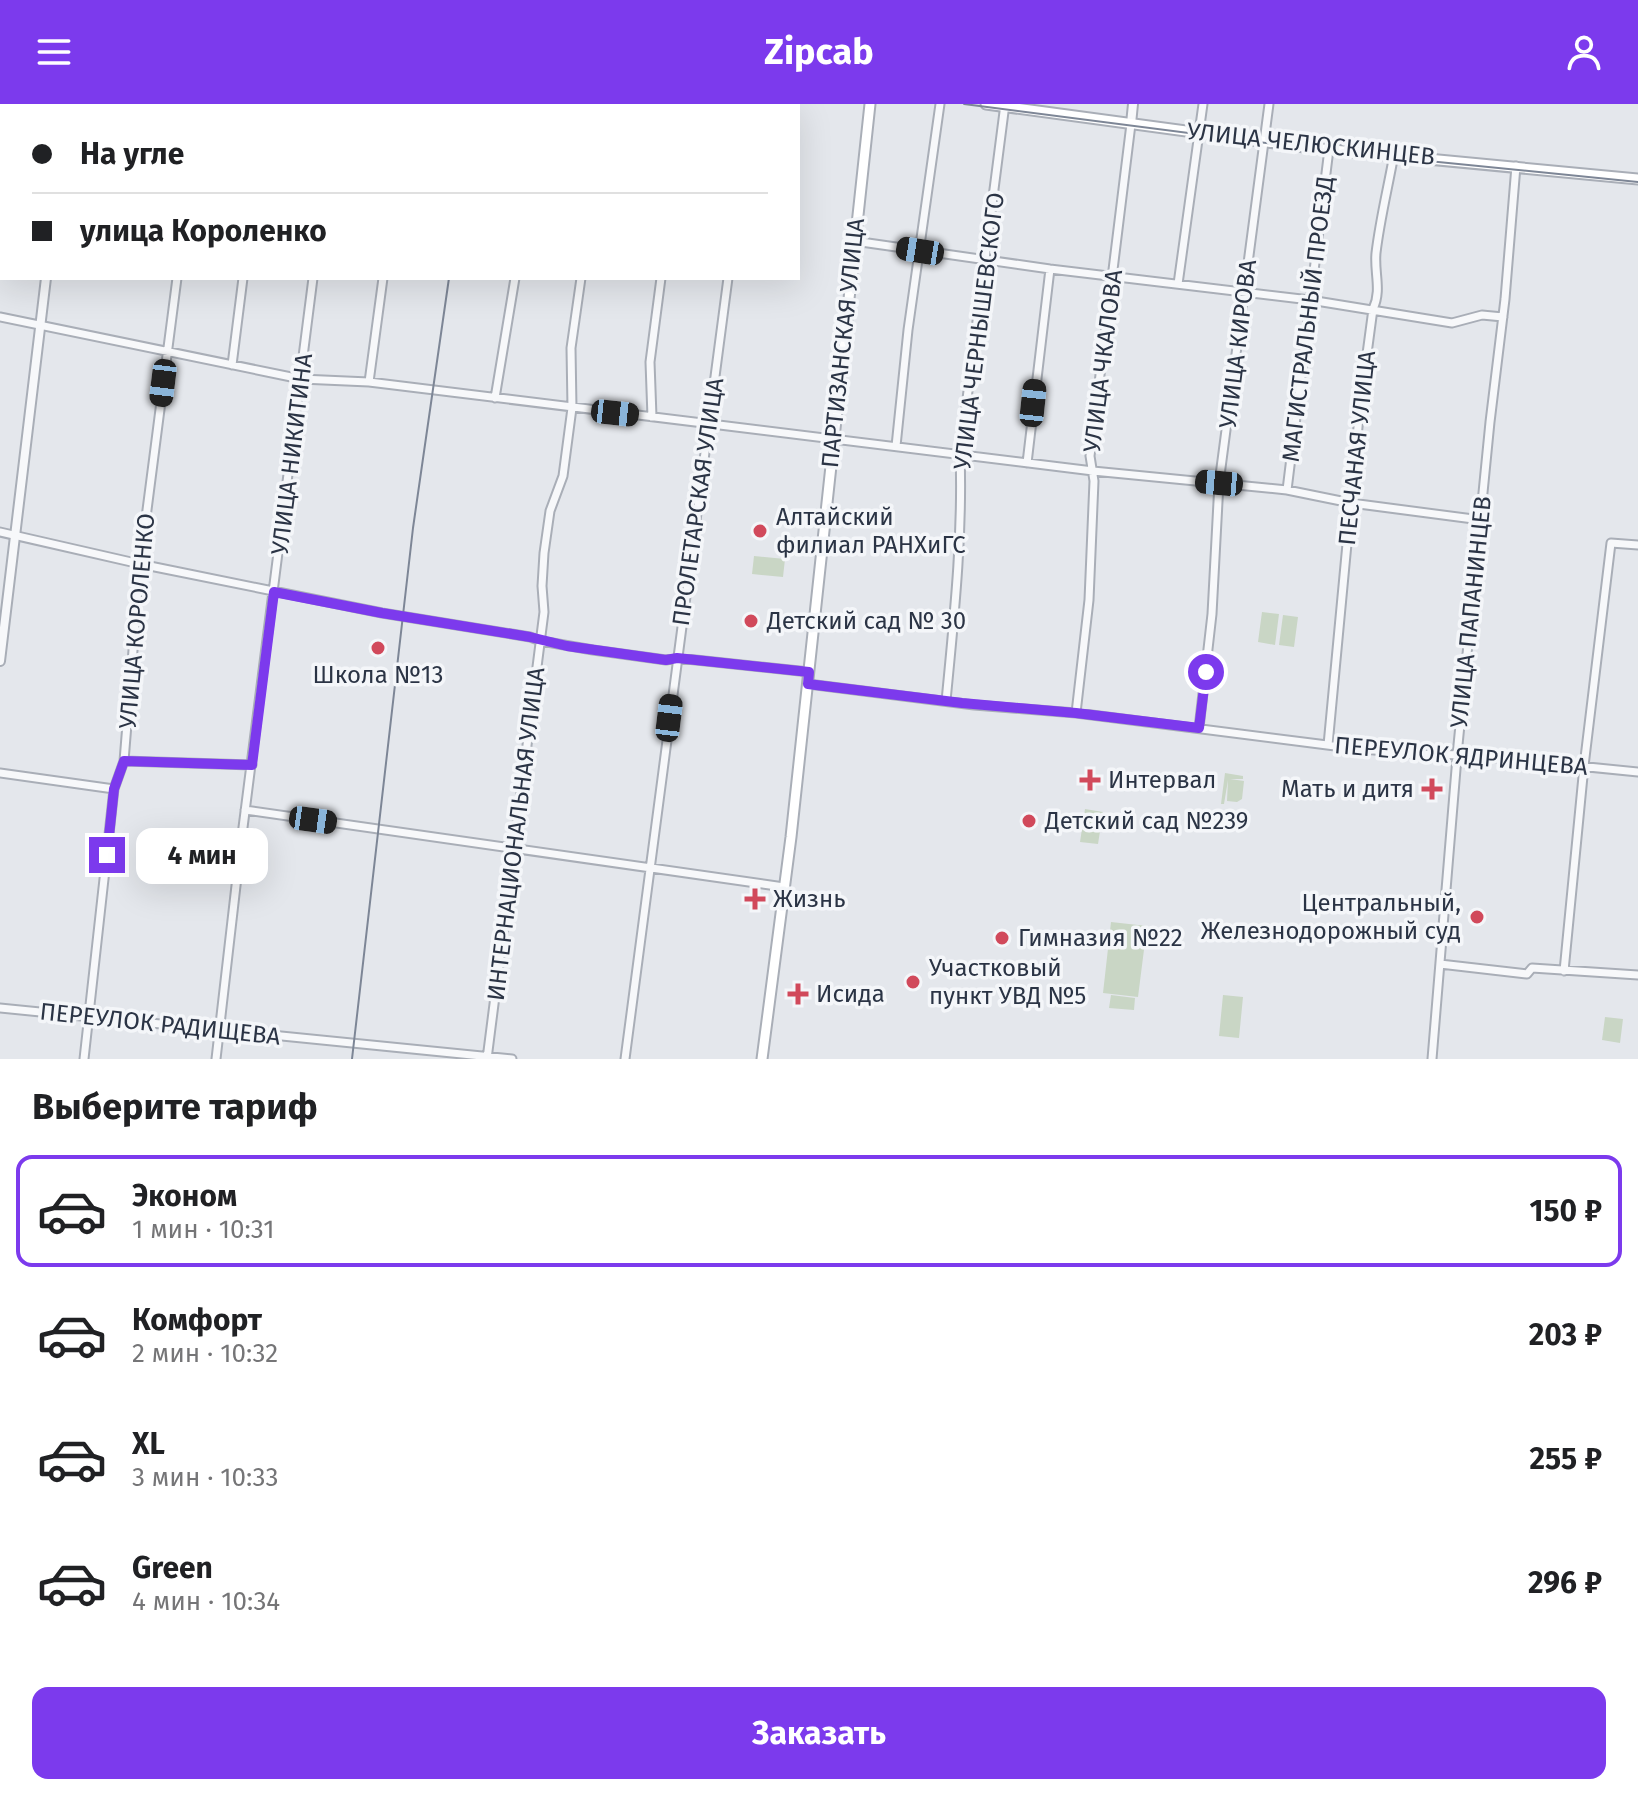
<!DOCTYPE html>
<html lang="ru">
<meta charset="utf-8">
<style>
:root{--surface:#fff;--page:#f2f2f2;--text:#202124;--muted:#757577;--line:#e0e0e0;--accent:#7c3aed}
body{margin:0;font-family:"Fira Sans",sans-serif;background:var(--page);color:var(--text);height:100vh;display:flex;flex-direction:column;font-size:30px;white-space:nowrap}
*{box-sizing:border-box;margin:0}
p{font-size:26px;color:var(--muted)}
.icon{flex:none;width:44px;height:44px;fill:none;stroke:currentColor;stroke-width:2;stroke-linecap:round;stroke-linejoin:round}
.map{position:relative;height:955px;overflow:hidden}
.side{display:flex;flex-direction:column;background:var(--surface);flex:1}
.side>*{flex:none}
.guide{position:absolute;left:0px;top:0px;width:800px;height:176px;box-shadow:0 8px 32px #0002;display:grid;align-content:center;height:176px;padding:0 32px;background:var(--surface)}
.end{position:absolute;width:36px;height:36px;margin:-18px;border:10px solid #7c3aed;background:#fff;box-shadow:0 0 0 4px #fff}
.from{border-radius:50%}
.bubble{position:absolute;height:56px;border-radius:16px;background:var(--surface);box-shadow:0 8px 32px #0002;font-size:26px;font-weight:700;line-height:56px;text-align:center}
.car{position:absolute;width:24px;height:48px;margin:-24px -12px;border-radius:10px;box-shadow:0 0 6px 2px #0007;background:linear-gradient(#222 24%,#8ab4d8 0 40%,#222 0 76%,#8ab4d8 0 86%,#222 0)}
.guide b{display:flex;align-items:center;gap:28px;height:76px;font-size:30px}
.guide b+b{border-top:2px solid var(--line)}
.guide i{width:20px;height:20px;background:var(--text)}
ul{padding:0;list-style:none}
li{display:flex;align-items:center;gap:24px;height:112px;margin:0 16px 12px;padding:0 16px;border:4px solid transparent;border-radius:16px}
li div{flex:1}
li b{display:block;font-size:30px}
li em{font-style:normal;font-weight:700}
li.selected{border-color:var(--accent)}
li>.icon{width:72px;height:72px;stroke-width:1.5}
h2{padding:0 32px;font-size:36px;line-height:96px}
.action{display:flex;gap:16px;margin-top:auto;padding:16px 32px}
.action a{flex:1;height:92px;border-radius:16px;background:var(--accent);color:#fff;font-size:32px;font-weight:700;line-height:92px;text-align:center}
header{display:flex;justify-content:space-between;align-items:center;height:104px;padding:0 32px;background:var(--accent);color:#fff;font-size:36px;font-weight:700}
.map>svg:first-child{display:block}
.green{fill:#c9d6c5}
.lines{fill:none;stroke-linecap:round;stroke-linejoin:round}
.minor-casing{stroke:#a9aeb7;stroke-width:11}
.tertiary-casing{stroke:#a9aeb7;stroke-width:12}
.secondary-casing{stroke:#a9aeb7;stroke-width:13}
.minor{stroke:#f7f8fa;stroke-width:7}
.tertiary{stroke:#f7f8fa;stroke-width:8}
.secondary{stroke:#fff;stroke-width:9}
.tram{stroke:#7d8696;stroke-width:2}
.route{stroke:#7c3aed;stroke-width:10}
.poi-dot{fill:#d1495b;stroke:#f4f6f9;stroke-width:3}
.labels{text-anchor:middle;stroke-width:7;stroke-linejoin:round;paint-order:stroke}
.street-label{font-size:24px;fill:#2b3445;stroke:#f4f6f9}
.poi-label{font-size:24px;fill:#2b3445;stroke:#f4f6f9;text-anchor:start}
</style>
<header><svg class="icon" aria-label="menu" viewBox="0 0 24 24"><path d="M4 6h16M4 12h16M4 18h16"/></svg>Zipcab<svg class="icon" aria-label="person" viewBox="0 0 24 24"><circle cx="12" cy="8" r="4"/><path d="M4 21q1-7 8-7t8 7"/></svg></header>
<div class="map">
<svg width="1638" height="955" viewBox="0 0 1638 955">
<rect width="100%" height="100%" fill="#e4e7ec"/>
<path class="green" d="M754 452 785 455 783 473 752 470Z
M1262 508 1279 510 1275 541 1258 538Z
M1283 511 1298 513 1294 543 1279 541Z
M1225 669 1243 672V675H1230L1244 677 1242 695 1237 698 1227 697 1228 676 1224 700H1221Z
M1085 705 1103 708 1098 740 1080 738Z
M1111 818 1147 822 1138 893 1103 889Z
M1111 891 1135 894 1134 906 1109 904Z
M1223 891 1243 893 1239 934 1219 932Z
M1605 913 1623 915 1620 939 1602 936Z"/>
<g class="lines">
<defs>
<path id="minor" d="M12 2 13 0
M199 2V0
M266 2V0
M335 2V0
M405 2V0
M541 2V0
M606 2 607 0
M681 2V0
M748 2V0
M0 60 2 51
M854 137 1050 165 1310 196 1452 219 1482 211 1503 213
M1178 180 1203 0
M0 213 301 275 369 278 1093 367 1287 386 1351 399 1481 416
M232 261 243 174
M369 278 383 174
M495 294 515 174
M652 313 650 258 661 174
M896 342 908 226 940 0
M1027 359 1050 165
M1287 386 1329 45
M0 428 140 460 382 509 530 533 541 537 593 546 666 556 677 554 809 568
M808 580 974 601 1076 609 1335 642 1413 650 1468 651 1638 668
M946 597C954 514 963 432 960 349L1005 0
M1076 609 1089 496 1094 377 1090 352 1131 20
M1199 624 1212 510 1219 379 1269 0
M1328 641 1360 302 1373 205C1382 186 1374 169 1376 149 1380 115 1388 84 1394 50
M124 657 252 661
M0 669 114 685
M245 706 784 783
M1440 860 1527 870 1532 864 1638 871
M1564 867 1584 662 1611 439 1638 441
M0 904 512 955
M84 955 114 685 124 657 140 460 177 174
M216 955 240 747 313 174
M487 955 544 508 542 482 544 449 550 407 563 372 572 304 571 244 581 174
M625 955 728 174
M1432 955 1458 641 1490 318 1505 195 1516 62"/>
<path id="tertiary" d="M69 2V0
M1131 20 1133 0
M0 557 46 174"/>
<path id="secondary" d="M986 0 1312 44 1638 75
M762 955 791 733 870 0"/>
</defs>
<use href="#minor" class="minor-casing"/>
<use href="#tertiary" class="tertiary-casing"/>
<use href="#secondary" class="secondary-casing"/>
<use href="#minor" class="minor"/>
<use href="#tertiary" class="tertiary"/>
<use href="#secondary" class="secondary"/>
<path class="tram" d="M964 0 1328 47 1638 78
M469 2V0
M352 955 413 424 449 174"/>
</g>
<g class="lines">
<path class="route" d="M107 751 114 685 124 657 252 661 274 488 382 509 530 533 567 542 666 556 677 554 809 568 808 580 962 599 1076 609 1199 624 1206 568"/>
</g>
<g class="poi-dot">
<circle cx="760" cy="427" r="8"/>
<circle cx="751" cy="517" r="8"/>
<circle cx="378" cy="544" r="8"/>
<path d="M1086 664h8v8h8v8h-8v8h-8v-8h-8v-8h8z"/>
<path d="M1428 673h8v8h8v8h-8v8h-8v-8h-8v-8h8z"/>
<circle cx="1029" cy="717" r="8"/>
<path d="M751 783h8v8h8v8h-8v8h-8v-8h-8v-8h8z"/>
<circle cx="1477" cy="813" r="8"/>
<circle cx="1002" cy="834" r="8"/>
<circle cx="913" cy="878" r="8"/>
<path d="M794 878h8v8h8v8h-8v8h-8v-8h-8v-8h8z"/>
</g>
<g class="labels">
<g class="street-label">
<text transform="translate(1311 40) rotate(6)" y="8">УЛИЦА ЧЕЛЮСКИНЦЕВ</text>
<text transform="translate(1308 215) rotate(-83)" y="8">МАГИСТРАЛЬНЫЙ ПРОЕЗД</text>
<text transform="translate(979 227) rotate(-83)" y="8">УЛИЦА ЧЕРНЫШЕВСКОГО</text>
<text transform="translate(843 239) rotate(-84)" y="8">ПАРТИЗАНСКАЯ УЛИЦА</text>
<text transform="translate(1238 240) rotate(-83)" y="8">УЛИЦА КИРОВА</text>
<text transform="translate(1103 257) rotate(-83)" y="8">УЛИЦА ЧКАЛОВА</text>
<text transform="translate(1357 344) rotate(-84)" y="8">ПЕСЧАНАЯ УЛИЦА</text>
<text transform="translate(292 350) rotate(-83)" y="8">УЛИЦА НИКИТИНА</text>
<text transform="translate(698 398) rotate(-82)" y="8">ПРОЛЕТАРСКАЯ УЛИЦА</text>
<text transform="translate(1471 508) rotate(-84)" y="8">УЛИЦА ПАПАНИНЦЕВ</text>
<text transform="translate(137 517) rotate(-85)" y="8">УЛИЦА КОРОЛЕНКО</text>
<text transform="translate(1461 652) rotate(5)" y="8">ПЕРЕУЛОК ЯДРИНЦЕВА</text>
<text transform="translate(516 730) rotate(-83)" y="8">ИНТЕРНАЦИОНАЛЬНАЯ УЛИЦА</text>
<text transform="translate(160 920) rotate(6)" y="8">ПЕРЕУЛОК РАДИЩЕВА</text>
</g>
<g class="poi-label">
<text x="776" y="421">Алтайский<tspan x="776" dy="28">филиал РАНХиГС</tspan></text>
<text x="767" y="525">Детский сад № 30</text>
<text x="378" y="579" text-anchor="middle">Школа №13</text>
<text x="1108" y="684">Интервал</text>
<text x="1414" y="693" text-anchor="end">Мать и дитя</text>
<text x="1045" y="725">Детский сад №239</text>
<text x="773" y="803">Жизнь</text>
<text x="1461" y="807" text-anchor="end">Центральный,<tspan x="1461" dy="28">Железнодорожный суд</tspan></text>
<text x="1018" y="842">Гимназия №22</text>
<text x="929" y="872">Участковый<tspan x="929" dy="28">пункт УВД №5</tspan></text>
<text x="816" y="898">Исида</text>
</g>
</g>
</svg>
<i class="end from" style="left:1206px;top:568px"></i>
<i class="end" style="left:107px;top:751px"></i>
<div class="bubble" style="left:136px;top:724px;width:132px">4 мин</div>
<i class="car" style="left:920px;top:147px;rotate:279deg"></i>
<i class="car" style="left:163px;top:279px;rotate:187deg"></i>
<i class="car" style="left:1033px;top:299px;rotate:6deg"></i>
<i class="car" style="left:615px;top:309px;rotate:96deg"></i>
<i class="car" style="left:1219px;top:379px;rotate:275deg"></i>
<i class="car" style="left:669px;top:614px;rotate:7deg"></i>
<i class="car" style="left:313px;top:716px;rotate:98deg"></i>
<div class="guide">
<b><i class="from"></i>На угле</b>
<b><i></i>улица Короленко</b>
</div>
</div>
<section class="side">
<h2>Выберите тариф</h2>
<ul>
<li class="selected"><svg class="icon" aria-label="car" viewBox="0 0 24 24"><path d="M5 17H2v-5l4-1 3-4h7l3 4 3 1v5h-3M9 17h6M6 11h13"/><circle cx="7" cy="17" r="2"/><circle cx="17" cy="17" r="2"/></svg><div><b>Эконом</b><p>1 мин · 10:31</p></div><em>150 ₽</em></li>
<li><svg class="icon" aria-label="car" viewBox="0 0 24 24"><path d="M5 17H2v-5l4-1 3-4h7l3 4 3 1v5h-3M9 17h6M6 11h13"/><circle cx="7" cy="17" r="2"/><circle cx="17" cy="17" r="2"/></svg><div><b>Комфорт</b><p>2 мин · 10:32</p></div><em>203 ₽</em></li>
<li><svg class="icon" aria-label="car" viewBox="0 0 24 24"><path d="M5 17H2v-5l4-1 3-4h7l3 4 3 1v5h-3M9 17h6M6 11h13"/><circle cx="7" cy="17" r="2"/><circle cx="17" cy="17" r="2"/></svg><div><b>XL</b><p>3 мин · 10:33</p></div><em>255 ₽</em></li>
<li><svg class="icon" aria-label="car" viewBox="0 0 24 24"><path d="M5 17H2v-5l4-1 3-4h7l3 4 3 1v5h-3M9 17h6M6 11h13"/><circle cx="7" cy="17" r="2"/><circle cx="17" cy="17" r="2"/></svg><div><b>Green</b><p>4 мин · 10:34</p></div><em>296 ₽</em></li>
</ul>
<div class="action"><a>Заказать</a></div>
</section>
